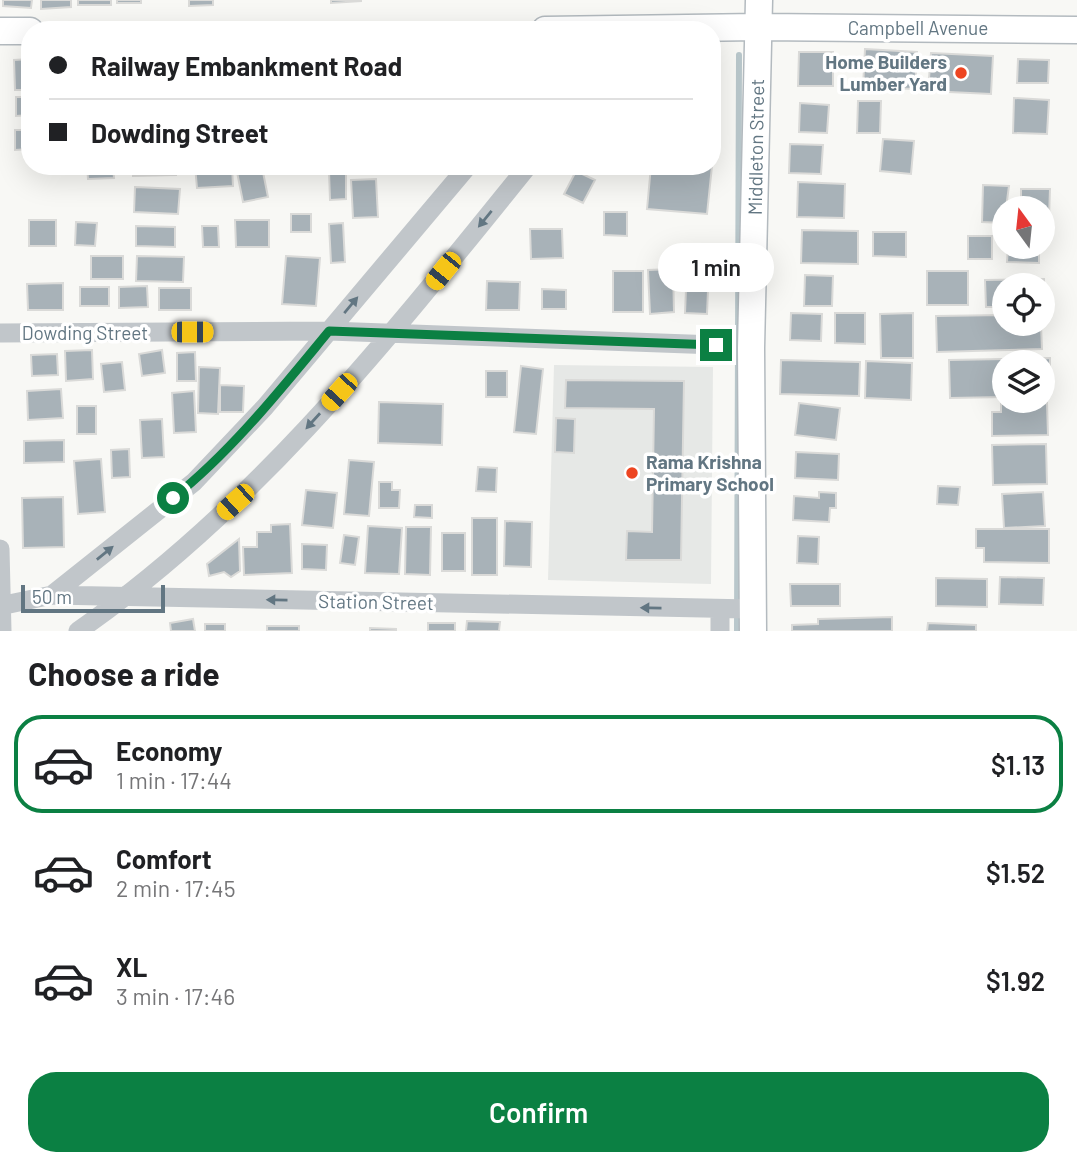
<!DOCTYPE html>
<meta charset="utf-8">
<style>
:root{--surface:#fff;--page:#f6f6f6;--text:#202124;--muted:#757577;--line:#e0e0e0;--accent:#0b8043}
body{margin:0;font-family:Barlow,sans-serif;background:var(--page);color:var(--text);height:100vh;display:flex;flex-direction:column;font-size:26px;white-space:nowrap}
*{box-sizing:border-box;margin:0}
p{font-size:23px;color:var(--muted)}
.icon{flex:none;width:38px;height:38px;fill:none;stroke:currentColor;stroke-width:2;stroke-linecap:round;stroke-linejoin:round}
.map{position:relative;height:631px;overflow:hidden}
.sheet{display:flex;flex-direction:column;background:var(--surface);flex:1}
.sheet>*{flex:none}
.hud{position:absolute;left:21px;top:21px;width:700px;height:154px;border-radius:28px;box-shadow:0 7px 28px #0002;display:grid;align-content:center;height:154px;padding:0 28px;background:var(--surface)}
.needle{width:46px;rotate:345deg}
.controls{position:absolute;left:992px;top:196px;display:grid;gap:14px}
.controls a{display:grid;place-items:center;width:63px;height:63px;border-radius:50%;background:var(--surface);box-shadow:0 7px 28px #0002;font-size:35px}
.scale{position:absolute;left:21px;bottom:18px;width:144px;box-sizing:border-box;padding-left:7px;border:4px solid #627682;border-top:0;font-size:19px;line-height:24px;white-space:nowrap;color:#627682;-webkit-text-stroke:5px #fff;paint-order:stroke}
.end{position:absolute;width:32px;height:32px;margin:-16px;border:9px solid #0b8043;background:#fff;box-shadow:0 0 0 4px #fff}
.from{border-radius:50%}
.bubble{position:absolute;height:49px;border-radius:24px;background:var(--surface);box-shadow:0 7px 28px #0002;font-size:23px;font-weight:600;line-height:49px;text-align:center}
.car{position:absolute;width:21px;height:42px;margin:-21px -10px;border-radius:9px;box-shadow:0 0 5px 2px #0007;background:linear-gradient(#f5c518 24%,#345 0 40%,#f5c518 0 76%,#345 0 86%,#f5c518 0)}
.hud b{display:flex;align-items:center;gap:24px;height:66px;font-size:26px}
.hud b+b{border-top:2px solid var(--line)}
.hud i{width:18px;height:18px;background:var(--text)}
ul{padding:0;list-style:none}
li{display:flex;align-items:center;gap:21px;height:98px;margin:0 14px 10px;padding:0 14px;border:4px solid transparent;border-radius:28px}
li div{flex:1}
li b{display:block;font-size:26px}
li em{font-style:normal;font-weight:600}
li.current{border-color:var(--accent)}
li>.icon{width:63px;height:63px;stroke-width:1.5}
h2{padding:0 28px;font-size:32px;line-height:84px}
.button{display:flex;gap:14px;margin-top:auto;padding:14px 28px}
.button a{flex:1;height:80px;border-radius:28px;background:var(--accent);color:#fff;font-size:28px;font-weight:600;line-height:80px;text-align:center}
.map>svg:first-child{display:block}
.built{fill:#e6e8e6}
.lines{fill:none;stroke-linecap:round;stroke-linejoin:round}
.stream{stroke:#b9c7cb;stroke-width:6}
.building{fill:#a8b2b8;stroke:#dadad8;stroke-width:2}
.secondary-casing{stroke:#b3babf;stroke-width:29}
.street{stroke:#c1c6ca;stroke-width:19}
.secondary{stroke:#fff;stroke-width:26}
.oneway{fill:#627682}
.route{stroke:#0b8043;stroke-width:9}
.poi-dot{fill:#ed4521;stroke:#fff;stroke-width:2.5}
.labels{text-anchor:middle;stroke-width:7;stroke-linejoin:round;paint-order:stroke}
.street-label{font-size:19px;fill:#627682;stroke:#fff}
.poi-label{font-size:19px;font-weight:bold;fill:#627682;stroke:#fff;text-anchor:end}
</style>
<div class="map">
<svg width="1077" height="631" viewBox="0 0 1077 631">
<rect width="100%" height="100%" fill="#f8f8f5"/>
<path class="built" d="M554 365 713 367 711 584 548 580Z"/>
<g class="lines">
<path class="stream" d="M737 631 739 55"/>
</g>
<path class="building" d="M3 0H32L31 8 3 6Z
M41 0H71V7L41 9Z
M78 0H111V5H78Z
M117 0H141V3H117Z
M189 0H213V5L189 6Z
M331 0H361V1L331 3Z
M865 49 917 52 915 89 863 87Z
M799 52H833V86H798Z
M931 53 993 56 991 94 928 91Z
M30 59V90H15L14 60Z
M1018 59 1049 60 1048 83H1017Z
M16 97H30V115L16 116Z
M1014 98 1049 100 1047 134 1013 133Z
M858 101H881L880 133H857Z
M800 103 829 105 827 133 799 132Z
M15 130H30V149L15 150Z
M883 139 914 141 911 174 880 171Z
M790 144 823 145 821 174 789 173Z
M87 166H113L114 178 88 179Z
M133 166H176V175L133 176Z
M195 166H232L233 186 197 188Z
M651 166H712L707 214 647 209Z
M262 167 268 197 243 202 237 172Z
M329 171H346V199L330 200Z
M576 171 595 180 583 203 564 194Z
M376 179 378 217 353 218 351 180Z
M798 182 845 184 844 218 797 217Z
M983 185 1009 186 1004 223 982 222Z
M135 187 180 189 178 214 134 212Z
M1021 189H1050L1049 217H1043V208H1021Z
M604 212H627V236L604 235Z
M291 214H311V232H291Z
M29 220H56V246H29Z
M235 220H269V247H236Z
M76 222 97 223 95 246 75 245Z
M343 223 345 262 331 263 329 224Z
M136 226 175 227V247L136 246Z
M202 226H218L219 247H203Z
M530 229H562L563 258 531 259Z
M802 230 858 231V264L801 263Z
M873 232H906V257L873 256Z
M968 236H992V259H968Z
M1008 247H1039V263L1007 262Z
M679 248H706V272H679Z
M91 256H123V279H91Z
M137 256 184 257 183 282 136 281Z
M286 256 320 258 316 306 282 304Z
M673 269 674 312 650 314 648 270Z
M613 271H643V312H613Z
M927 271H968V305H927Z
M805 275 833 276 832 306H804Z
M1044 279V306L1043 285H1004V307H986L985 280Z
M487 281 520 282 519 310H486Z
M63 283V310H28L27 284Z
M147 286 148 307 119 308V287Z
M80 287H109V306H80Z
M159 288H191V310H159Z
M542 289 566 290V309H542Z
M686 289 708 290 707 314 685 313Z
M791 313 822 314 821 341 790 340Z
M835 313H865V344L835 343Z
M913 313V358H881L880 314Z
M1004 315V324H1041L1042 349 937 352 936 316Z
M92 350 93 379 66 381 65 351Z
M162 350 165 373 142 376 139 354Z
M195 352 196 381H177V353Z
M57 354 58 375 32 376 31 355Z
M1050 358V396H1043V362H1004V397L950 398 949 360Z
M781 360 860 362 859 396 780 394Z
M866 361 912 363 911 400 865 398Z
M122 362 125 390 104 392 101 364Z
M521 366 543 369 536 434 514 432Z
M199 367 220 368 218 414 198 413Z
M486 371H507V397H486Z
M566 380 684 381 681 560H626L627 531 652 532 654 409 565 408Z
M220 385 244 386 243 412H220Z
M61 389 63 418 28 420 27 391Z
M194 391 196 432 174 433 172 393Z
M379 402 443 404 442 445 378 443Z
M799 403 840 408 836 440 795 435Z
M1047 403 1048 435 992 436V412H1001V404Z
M77 406H96V434H77Z
M556 418 575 419 574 453 555 452Z
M162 419 164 457 142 458 140 420Z
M64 440V462L24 463V441Z
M1046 444 1047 484 993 485 992 445Z
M129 449 130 477 112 478 111 450Z
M796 452 839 454 838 480 795 478Z
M101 459 105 512 78 514 74 461Z
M349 460 374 462 369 516 344 514Z
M478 467 497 468 496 492 476 491Z
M379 482H392V490H400L399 508H379Z
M938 486 960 487 958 505 937 504Z
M306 490 337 493 333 528 302 525Z
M819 492 836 493V508H830L829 522 793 520 794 496 819 498Z
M1043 492 1045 526 1004 528 1002 494Z
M63 497 64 547 23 548 22 498Z
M415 505H432V518L414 517Z
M472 518H497V575H472Z
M505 521 532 522 531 567 504 566Z
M290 524 292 573 244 575 243 547H257V532H271V525Z
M368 526 402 528 399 574 365 573Z
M406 527H431L430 575 405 574Z
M976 529H1049V563L984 562V548H976Z
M442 533H465V571H442Z
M344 535 359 537 355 565 340 563Z
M798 536 819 537 818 564 797 563Z
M239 539 240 571 231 577 224 572 209 576 207 564Z
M302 544 327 545 326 570 302 569Z
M1000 577 1044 578 1043 605 999 604Z
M936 578 987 579V607L936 606Z
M790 584H840V606H791Z
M892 617V631H792V625L818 624V619Z
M193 619 195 631H171L170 623Z
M467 621 500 622 499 631H466Z
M428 623H455V631H428Z
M928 623 976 625V631H927Z
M205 624H225V631H205Z
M267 626H299V631H267Z
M370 628 396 629V631H370Z"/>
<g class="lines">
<defs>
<path id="secondary" d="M545 30 758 27 1077 30
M0 31H30
M753 631 751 348 759 0"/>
</defs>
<use href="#secondary" class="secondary-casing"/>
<path class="street" d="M0 333 329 331 716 345
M0 549 2 631
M52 595 194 482 265 407 468 166
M0 606 52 595 752 609
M720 609V631
M78 631C257 507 392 334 528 166"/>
<use href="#secondary" class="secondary"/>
</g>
<defs><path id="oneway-solid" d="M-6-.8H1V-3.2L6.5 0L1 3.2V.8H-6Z" transform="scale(1.75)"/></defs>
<g class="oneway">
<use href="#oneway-solid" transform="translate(485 219) rotate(129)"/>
<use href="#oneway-solid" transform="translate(351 305) rotate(-50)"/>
<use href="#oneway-solid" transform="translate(313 421) rotate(132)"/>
<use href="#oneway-solid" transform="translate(105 553) rotate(-39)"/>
<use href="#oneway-solid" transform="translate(277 600) rotate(-179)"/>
<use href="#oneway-solid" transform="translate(651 608) rotate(-179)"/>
</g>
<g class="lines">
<path class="route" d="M173 498C232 451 281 389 329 331L716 345"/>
</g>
<g class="poi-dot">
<circle cx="961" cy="73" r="7"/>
<circle cx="632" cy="473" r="7"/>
</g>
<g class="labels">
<g class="street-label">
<text x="918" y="35">Campbell Avenue</text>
<text transform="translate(756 147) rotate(-89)" y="7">Middleton Street</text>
<text x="85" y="340">Dowding Street</text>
<text transform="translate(376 602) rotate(1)" y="7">Station Street</text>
</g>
<g class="poi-label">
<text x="947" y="69">Home Builders<tspan x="947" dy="22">Lumber Yard</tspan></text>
<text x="646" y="469" text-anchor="start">Rama Krishna<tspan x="646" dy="22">Primary School</tspan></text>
</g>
</g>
</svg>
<div class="controls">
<a><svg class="needle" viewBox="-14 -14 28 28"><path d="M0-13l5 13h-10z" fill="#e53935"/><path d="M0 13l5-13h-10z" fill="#757577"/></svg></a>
<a><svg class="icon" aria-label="locate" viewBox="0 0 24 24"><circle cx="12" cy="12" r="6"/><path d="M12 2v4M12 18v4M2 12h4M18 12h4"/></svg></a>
<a><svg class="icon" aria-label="layers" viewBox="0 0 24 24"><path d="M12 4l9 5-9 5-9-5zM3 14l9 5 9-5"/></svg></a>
</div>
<div class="scale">50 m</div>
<i class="end from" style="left:173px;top:498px"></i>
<i class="end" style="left:716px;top:345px"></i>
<div class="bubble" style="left:658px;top:243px;width:116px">1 min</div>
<i class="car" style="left:443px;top:271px;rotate:219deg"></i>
<i class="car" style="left:192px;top:332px;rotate:90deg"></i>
<i class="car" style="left:339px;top:392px;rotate:222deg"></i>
<i class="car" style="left:235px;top:502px;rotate:228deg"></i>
<div class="hud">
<b><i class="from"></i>Railway Embankment Road</b>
<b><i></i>Dowding Street</b>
</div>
</div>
<section class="sheet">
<h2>Choose a ride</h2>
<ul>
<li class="current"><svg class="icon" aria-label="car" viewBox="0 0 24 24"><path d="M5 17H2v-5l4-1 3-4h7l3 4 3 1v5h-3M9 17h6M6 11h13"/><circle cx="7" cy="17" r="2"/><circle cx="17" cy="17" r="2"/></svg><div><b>Economy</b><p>1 min · 17:44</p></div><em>$1.13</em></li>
<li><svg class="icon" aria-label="car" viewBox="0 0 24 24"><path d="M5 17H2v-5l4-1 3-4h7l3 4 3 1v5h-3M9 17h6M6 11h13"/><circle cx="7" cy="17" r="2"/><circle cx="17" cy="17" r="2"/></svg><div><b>Comfort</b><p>2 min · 17:45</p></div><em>$1.52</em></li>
<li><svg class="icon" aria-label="car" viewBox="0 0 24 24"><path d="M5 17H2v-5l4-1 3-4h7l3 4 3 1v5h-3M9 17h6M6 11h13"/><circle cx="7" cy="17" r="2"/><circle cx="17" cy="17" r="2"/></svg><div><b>XL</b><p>3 min · 17:46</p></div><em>$1.92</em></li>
</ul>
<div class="button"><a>Confirm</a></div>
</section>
